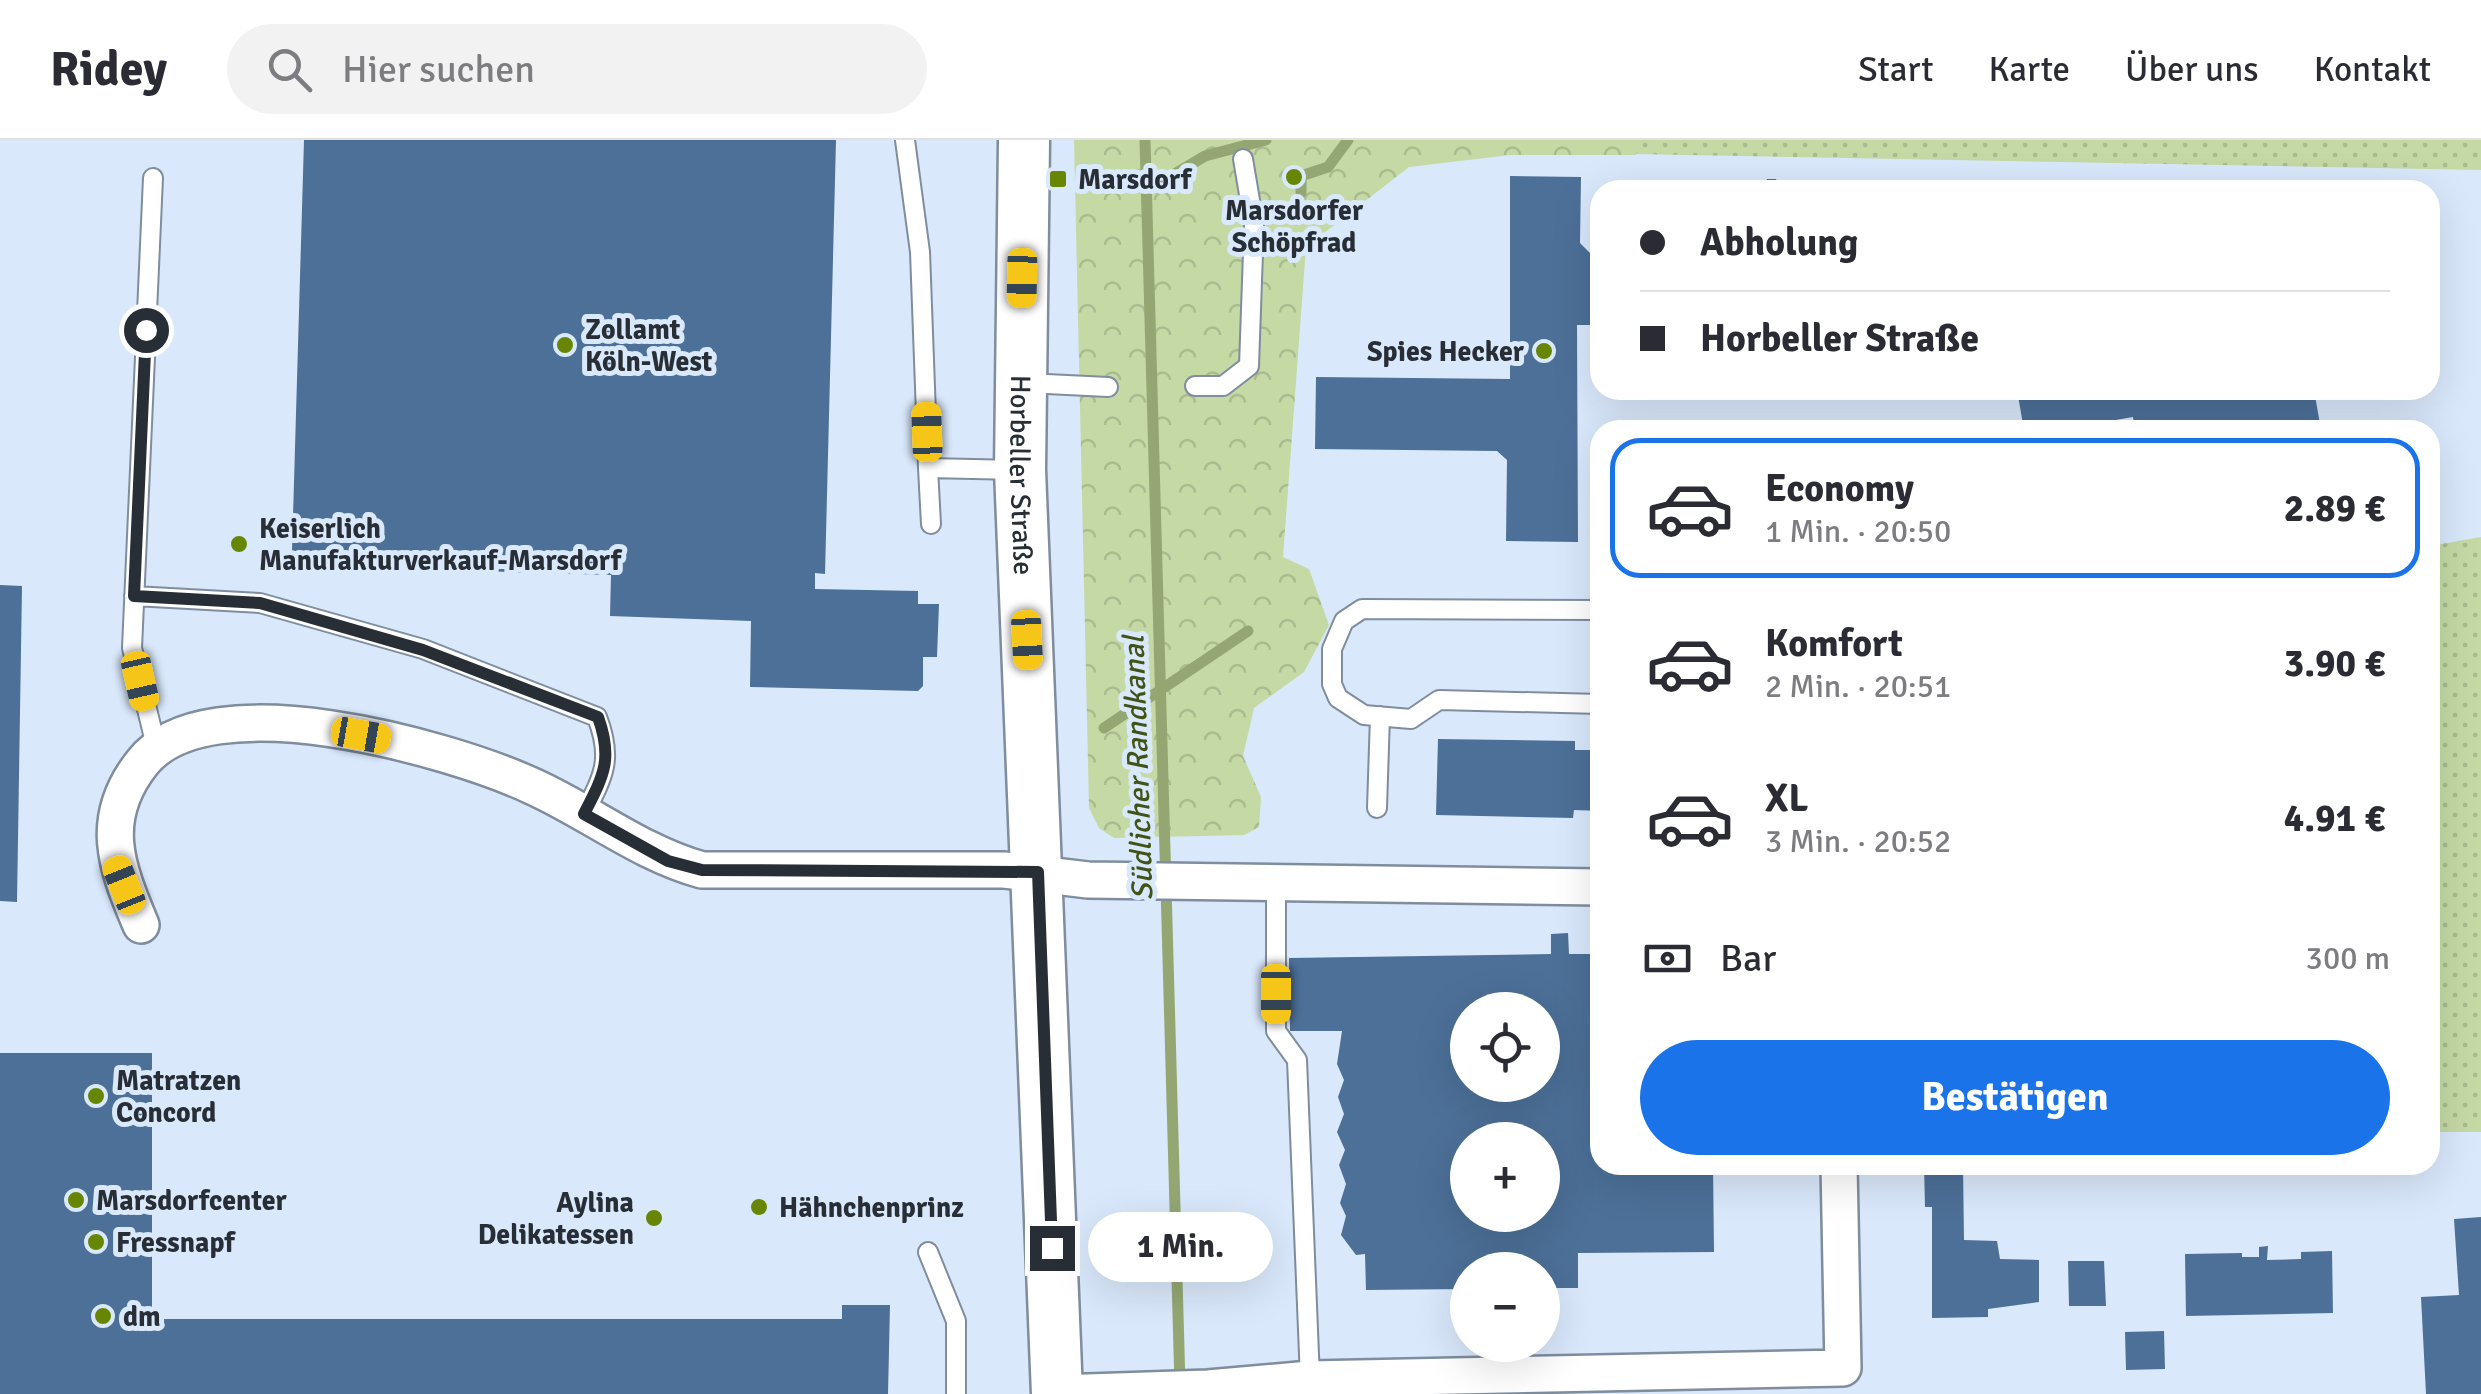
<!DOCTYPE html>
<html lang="de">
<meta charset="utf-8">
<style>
:root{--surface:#fff;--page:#f2f2f3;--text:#2b2b33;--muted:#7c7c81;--line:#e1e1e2;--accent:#1a73e8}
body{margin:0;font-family:Signika,sans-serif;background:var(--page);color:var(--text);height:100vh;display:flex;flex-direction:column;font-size:38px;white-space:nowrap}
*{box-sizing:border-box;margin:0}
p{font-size:32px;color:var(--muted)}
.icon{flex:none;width:55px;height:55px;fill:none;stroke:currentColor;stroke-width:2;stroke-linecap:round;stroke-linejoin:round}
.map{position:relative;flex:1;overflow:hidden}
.drawer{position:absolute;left:1590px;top:280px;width:850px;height:755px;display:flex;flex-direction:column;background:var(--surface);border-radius:30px;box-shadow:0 10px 40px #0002}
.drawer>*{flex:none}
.banner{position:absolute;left:1590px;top:40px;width:850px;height:220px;border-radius:30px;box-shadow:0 10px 40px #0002;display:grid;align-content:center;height:220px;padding:0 50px;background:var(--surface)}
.buttons{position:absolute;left:1450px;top:852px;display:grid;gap:20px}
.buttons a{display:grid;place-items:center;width:110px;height:110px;border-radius:50%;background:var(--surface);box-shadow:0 10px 40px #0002;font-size:50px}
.end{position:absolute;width:45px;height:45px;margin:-22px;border:12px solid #282e35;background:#fff;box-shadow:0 0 0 5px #fff}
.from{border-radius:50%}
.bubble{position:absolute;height:70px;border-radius:35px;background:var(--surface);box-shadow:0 10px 40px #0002;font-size:32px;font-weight:700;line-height:70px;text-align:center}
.car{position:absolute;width:30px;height:60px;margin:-30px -15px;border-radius:12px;box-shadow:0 0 8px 2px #0007;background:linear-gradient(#f5c518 24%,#345 0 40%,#f5c518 0 76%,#345 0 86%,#f5c518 0)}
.banner b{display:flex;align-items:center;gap:35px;height:95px;font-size:38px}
.banner b+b{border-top:2px solid var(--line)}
.banner i{width:25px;height:25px;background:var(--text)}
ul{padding:18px 0 0;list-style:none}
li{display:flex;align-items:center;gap:30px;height:140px;margin:0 20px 15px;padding:0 30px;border:5px solid transparent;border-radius:30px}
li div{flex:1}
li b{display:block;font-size:38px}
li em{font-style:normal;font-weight:700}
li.current{border-color:var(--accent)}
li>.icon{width:90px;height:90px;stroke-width:1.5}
.pay{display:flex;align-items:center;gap:25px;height:110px;padding:0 50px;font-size:38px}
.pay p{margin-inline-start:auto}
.primary-button{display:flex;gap:20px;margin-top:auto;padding:20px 50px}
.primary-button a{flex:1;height:115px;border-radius:60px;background:var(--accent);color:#fff;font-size:40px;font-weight:700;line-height:115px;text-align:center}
header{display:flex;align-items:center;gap:60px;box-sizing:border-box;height:140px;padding:0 50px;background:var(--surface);border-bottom:2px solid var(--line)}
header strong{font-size:48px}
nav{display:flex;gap:55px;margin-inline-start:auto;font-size:35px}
.search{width:700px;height:90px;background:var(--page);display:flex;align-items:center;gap:25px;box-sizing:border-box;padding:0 35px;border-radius:55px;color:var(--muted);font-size:38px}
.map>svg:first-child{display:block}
.grass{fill:url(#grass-dots)}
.forest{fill:url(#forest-crowns)}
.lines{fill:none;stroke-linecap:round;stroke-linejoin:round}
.stream{stroke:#94a773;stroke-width:11}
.building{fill:#4d7098;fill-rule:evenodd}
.lane-casing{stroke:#7f8d9e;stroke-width:22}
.street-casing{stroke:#7f8d9e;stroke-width:40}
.secondary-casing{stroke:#7f8d9e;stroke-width:55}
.lane{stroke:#fff;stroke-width:18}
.street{stroke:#fff;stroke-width:35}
.secondary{stroke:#fff;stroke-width:50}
.route{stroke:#282e35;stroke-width:12}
.poi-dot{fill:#678704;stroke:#d9e8fb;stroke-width:4}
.labels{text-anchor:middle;stroke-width:10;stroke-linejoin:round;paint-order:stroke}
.poi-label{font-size:28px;font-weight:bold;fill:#282e35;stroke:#d9e8fb;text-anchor:start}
.street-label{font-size:28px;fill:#282e35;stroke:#d9e8fb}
.water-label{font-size:30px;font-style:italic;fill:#415319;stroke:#d9e8fb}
</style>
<header>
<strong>Ridey</strong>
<div class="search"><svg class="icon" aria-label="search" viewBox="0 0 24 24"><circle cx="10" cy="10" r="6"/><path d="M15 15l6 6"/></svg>Hier suchen</div>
<nav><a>Start</a><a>Karte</a><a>Über uns</a><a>Kontakt</a></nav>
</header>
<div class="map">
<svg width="2481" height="1254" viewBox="0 0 2481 1254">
<defs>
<pattern id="grass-dots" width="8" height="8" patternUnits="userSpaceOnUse" patternTransform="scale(2.5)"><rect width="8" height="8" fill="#c5d9a5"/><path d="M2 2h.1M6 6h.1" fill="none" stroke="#a9bb8f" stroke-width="1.8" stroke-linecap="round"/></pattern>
<pattern id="forest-crowns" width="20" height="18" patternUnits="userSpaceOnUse" patternTransform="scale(2.5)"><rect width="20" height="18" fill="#c5d9a5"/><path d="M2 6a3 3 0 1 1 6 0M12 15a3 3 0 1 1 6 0" fill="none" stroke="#a9bb8f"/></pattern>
</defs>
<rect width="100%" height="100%" fill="#d9e8fb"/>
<path class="grass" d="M1636 0H2481V30L1636 14Z
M2481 397V992H2430V406Z"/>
<path class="forest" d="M1074 0H1636V15H1510L1409 27 1306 107 1283 417 1309 429 1329 485 1304 532 1254 568 1243 616 1261 657 1259 687 1244 695 1114 698 1099 688 1089 668Z"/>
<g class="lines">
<path class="stream" d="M1145 0 1180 1245
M1146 51 1205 16 1266 0
M1301 53V36L1328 27 1348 0
M1104 588 1248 491"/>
</g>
<path class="building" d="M304 0H836L825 434 815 433V449L918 451V464H939L937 517H923V546L918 551 750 547 751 481 610 476 611 435 308 426V411H292Z
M1510 36 1581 37 1580 103 1590 113H1600V185H1577L1578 402 1506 401 1507 320 1497 311 1315 309 1316 237 1510 239Z
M1767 39H1776L1781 50H1762Z
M2017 250H2314L2320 284 2284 290H2135L2133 277 2098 283 2099 290H2024Z
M0 445 22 446 17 762 0 761Z
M1438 599 1575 601V610H1600V671L1574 670 1573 678 1436 675Z
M1568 793 1569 814H1600V1025H1713L1714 1112 1578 1113V1148H1542V1130H1468V1149L1366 1150 1365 1114 1356 1115 1341 1095 1346 1076 1340 1063 1346 1044 1339 1025 1345 1010 1337 992 1344 974 1338 957 1344 940 1337 924 1342 891H1290L1289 818 1551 814V794ZM1468 870H1542V945H1468ZM1468 1000H1542V1075H1468Z
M0 913H152V1179H842V1165H890L888 1254H0Z
M1924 1025H1963L1964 1100 1997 1101 2000 1119 2039 1120V1162L1988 1169V1177L1932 1178V1067H1925Z
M2481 1077V1254H2426L2421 1157 2459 1155 2454 1079Z
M2268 1106 2267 1120 2301 1119V1112L2332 1111 2333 1173 2186 1176 2185 1114 2242 1113V1117H2259V1107Z
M2068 1121H2104L2106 1166H2069Z
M2164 1191 2165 1229 2126 1230 2125 1192Z"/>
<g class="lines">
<defs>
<path id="lane" d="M905 0 920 112 928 328 1019 330
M153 38 132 508 156 606
M1026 243 1108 247
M1195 246H1223L1249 226 1254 84 1243 19
M928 328 931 384
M134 456 260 463 423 509 597 577C613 619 604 635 584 674
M1600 470 1362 469 1344 481 1332 509V544L1338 558 1364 575 1411 579 1439 560 1600 564
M1377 668 1380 576
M1276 739V891L1297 920 1310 1239
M928 1112 956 1181V1254"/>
<path id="street" d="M141 785C116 726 98 679 142 623 207 539 450 608 532 646 590 672 640 713 702 730H1004L1088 740 1600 747
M1057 1253 1208 1248 1310 1239 1843 1228 1839 1025"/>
<g id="secondary">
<path id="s1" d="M1024 0 1020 330 1057 1254"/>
</g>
</defs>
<use href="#lane" class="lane-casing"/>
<use href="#street" class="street-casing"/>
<use href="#secondary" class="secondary-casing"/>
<use href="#lane" class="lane"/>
<use href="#street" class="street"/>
<use href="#secondary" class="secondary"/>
</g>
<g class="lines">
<path class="route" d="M146 190 134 456 260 463 423 510 598 577C613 619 604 635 584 674L668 721 702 730 1038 732 1052 1108"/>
</g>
<g class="poi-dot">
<circle cx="1294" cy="37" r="10"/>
<rect x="1048" y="29" width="20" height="20" rx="5"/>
<circle cx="565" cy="205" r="10"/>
<circle cx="1544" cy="211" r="10"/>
<circle cx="239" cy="404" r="10"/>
<circle cx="96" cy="956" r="10"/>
<circle cx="76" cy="1060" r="10"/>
<circle cx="759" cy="1067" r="10"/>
<circle cx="654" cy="1078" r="10"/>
<circle cx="96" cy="1102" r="10"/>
<circle cx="103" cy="1176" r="10"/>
</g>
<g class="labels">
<g class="poi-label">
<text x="1078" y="49">Marsdorf</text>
<text x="1294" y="80" text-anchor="middle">Marsdorfer<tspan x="1294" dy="32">Schöpfrad</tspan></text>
<text x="585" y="199">Zollamt<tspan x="585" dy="32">Köln-West</tspan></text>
<text x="1524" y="221" text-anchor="end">Spies Hecker</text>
<text x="259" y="398">Keiserlich<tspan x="259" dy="32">Manufakturverkauf-Marsdorf</tspan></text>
<text x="116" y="950">Matratzen<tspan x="116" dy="32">Concord</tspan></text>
<text x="96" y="1070">Marsdorfcenter</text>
<text x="634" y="1072" text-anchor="end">Aylina<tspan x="634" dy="32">Delikatessen</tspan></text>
<text x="779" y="1077">Hähnchenprinz</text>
<text x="116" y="1112">Fressnapf</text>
<text x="123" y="1186">dm</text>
</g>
<g class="street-label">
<text dy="10" stroke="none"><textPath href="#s1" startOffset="335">Horbeller Straße</textPath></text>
</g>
<g class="water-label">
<text transform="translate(1138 628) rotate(-92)" y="10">Südlicher Randkanal</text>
</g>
</g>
</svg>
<div class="buttons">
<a><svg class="icon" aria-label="locate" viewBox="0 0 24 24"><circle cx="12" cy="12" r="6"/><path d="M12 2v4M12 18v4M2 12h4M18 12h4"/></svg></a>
<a>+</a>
<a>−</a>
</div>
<i class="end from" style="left:146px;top:190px"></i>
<i class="end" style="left:1052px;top:1108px"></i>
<div class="bubble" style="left:1088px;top:1072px;width:185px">1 Min.</div>
<i class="car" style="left:1022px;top:138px;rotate:181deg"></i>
<i class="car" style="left:927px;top:292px;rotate:358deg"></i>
<i class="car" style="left:1027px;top:500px;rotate:177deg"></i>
<i class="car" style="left:140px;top:541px;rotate:167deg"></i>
<i class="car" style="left:361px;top:595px;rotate:100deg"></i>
<i class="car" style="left:124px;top:745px;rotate:338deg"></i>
<i class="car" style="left:1276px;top:854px;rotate:180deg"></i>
<div class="banner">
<b><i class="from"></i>Abholung</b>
<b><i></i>Horbeller Straße</b>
</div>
<section class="drawer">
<ul>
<li class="current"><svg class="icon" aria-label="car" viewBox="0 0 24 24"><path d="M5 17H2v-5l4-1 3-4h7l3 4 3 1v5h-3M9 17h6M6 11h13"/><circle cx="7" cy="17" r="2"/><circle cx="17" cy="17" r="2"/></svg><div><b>Economy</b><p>1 Min. · 20:50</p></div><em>2.89 €</em></li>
<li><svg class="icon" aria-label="car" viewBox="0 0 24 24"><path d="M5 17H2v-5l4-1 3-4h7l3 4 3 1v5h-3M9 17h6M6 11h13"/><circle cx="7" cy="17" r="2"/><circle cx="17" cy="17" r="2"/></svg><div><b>Komfort</b><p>2 Min. · 20:51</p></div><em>3.90 €</em></li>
<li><svg class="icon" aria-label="car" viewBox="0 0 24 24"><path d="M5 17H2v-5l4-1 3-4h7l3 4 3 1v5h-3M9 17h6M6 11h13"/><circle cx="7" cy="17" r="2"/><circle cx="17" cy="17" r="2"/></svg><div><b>XL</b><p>3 Min. · 20:52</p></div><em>4.91 €</em></li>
</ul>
<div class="pay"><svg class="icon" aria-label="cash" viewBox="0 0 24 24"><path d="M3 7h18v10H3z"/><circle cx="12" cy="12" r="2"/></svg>Bar<p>300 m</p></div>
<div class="primary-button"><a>Bestätigen</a></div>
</section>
</div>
